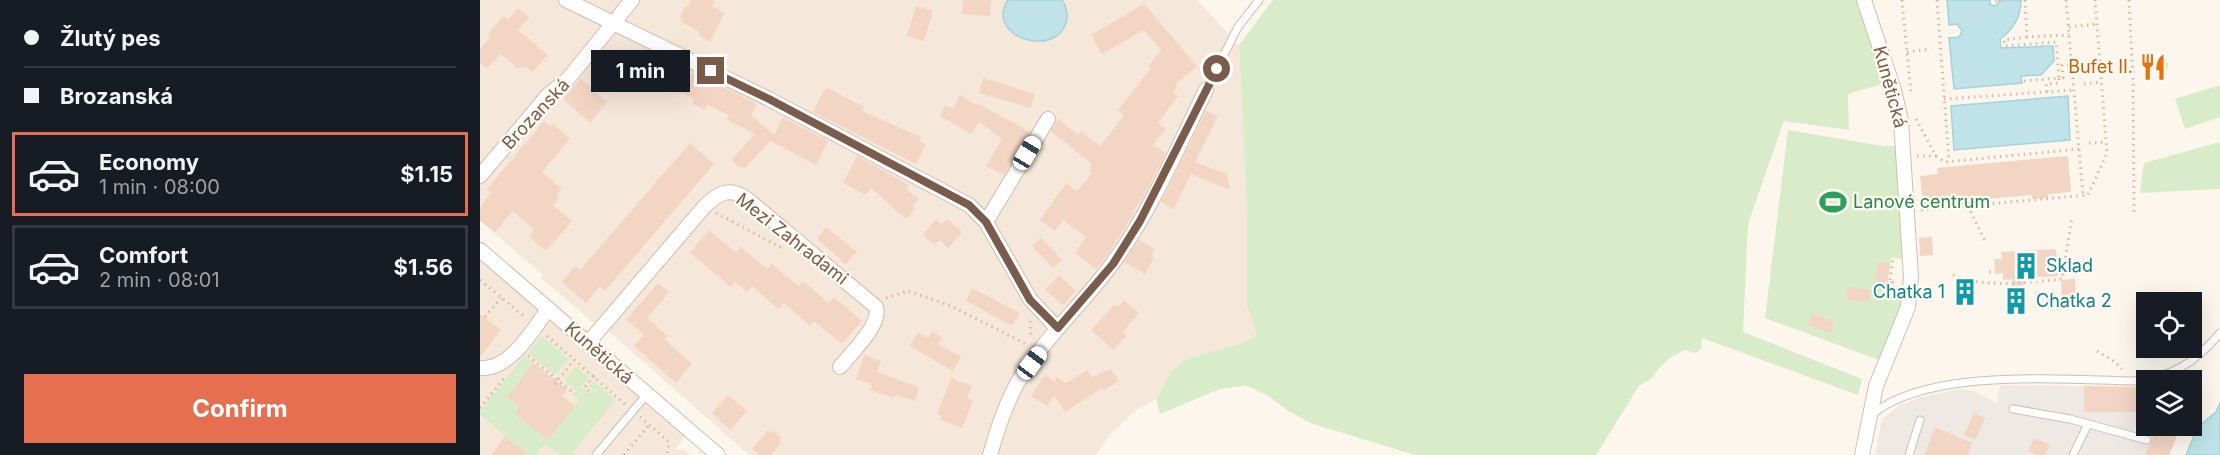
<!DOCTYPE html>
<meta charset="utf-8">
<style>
:root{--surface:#171b24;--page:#242831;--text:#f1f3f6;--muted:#9ea1a6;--line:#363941;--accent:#e76f51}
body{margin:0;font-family:Inter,sans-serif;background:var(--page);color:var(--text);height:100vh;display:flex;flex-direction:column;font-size:22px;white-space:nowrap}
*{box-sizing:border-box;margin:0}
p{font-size:20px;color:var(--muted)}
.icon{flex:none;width:33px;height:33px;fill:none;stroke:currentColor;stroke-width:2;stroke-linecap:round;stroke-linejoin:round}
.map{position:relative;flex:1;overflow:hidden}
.side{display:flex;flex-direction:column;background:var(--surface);width:480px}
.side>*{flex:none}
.banner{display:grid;align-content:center;height:132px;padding:0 24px;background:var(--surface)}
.buttons{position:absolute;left:1656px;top:292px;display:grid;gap:12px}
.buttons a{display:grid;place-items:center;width:66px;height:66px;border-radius:0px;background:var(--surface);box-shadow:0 6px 24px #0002;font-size:30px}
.end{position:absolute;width:27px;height:27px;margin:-14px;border:8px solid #7a5c4d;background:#fff;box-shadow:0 0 0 3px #fff}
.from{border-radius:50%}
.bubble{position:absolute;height:42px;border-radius:0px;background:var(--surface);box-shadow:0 6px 24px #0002;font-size:20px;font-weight:700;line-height:42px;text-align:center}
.car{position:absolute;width:18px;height:36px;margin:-18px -9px;border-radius:8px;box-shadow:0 0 4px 2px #0007;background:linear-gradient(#fff 24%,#345 0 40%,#fff 0 76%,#345 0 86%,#fff 0)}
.banner b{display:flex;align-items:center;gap:21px;height:57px;font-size:22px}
.banner b+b{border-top:2px solid var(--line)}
.banner i{width:15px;height:15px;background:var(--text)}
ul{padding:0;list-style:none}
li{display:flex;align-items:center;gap:18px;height:84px;margin:0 12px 9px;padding:0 12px;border:3px solid var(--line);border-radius:0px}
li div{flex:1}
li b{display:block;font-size:22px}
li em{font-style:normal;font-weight:700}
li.current{border-color:var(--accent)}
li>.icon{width:54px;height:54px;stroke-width:1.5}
.action{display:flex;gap:12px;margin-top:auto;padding:12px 24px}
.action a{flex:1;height:69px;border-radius:0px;background:var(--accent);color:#fff;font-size:24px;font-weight:700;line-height:69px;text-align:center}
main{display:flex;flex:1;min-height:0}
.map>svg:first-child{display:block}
.residential{fill:#f5e8da}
.industrial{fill:#efe9e4}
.green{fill:#d8ecc9}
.water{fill:#bfe3e8;stroke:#a5d3da;stroke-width:1.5}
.building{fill:#f3d5c3}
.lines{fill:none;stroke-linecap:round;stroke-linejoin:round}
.lane-casing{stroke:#d1beb0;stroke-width:9}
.street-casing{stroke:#d1beb0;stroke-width:16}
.path{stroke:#d9b8a5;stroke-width:3;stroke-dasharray:1.5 4.5;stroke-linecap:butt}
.lane{stroke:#fff;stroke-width:7}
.street{stroke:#fff;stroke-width:14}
.route{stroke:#7a5c4d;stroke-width:8}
.labels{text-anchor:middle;stroke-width:4.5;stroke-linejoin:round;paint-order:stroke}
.food-label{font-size:18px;fill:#c56008;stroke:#fffaf3;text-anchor:end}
.street-label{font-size:18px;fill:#7a5c4d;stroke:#fffaf3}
.leisure-label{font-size:18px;fill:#27864d;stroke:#fffaf3;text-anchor:start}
.culture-label{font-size:18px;fill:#0d838f;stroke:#fffaf3;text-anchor:start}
</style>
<main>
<section class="side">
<div class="banner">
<b><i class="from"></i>Žlutý pes</b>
<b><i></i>Brozanská</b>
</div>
<ul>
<li class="current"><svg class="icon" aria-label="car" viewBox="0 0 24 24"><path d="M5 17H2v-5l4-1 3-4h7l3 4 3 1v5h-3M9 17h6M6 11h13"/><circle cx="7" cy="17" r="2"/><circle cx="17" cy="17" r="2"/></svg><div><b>Economy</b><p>1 min · 08:00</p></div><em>$1.15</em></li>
<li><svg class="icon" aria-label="car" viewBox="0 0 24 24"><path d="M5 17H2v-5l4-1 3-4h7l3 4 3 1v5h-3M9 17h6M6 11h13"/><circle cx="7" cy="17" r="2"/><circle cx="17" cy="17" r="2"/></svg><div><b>Comfort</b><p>2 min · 08:01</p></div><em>$1.56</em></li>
</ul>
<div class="action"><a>Confirm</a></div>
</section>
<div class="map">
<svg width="1740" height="455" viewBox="0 0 1740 455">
<rect width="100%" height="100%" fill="#fdf6ec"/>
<path class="residential" d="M0 0H717L759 45 767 213V305L777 336 691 372 676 399 656 410 631 434 616 455H269L118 322H113L61 278 63 275 0 221Z
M0 258 206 436 195 449 204 450 211 455H0Z"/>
<path class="industrial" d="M1520 385 1666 387V426H1701L1689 455H1395L1402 419 1419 406 1438 398 1479 389 1493 391 1517 403Z"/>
<path class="green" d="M793 0H1376L1406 83 1368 94 1369 130 1304 121 1268 224 1263 332 1382 379 1378 395 1222 338 1221 349 1215 353 1205 350 1191 357 1179 368 1172 378 1159 386 1116 455H935L830 423 807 410 788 396 772 388 763 386 740 389 680 414 676 399 691 372 707 359 753 346 777 336 767 305V213L759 45Z
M1740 85V117L1705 129 1695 99Z
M1308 130 1403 146H1419L1426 259 1411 258 1407 288 1420 290 1426 297 1399 360 1285 318Z
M1740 142V189L1660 193 1664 163Z
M62 336 89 359 75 375 48 353Z
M44 356 53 363 27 397 40 407 35 414 68 440 99 400 94 395 97 391 84 380 95 366 109 377 101 387 110 394 113 390 109 387 114 381 136 400 93 452 96 455H80L65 444 56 455H49L0 415V411Z"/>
<path class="water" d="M528 0H582C587 7 588 15 586 23 574 59 504 36 528 0Z
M1467 0H1510V4L1514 6 1518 4 1519 0H1541C1541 17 1534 29 1520 39L1521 48 1573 46 1574 61 1561 75 1541 76 1542 83 1474 89 1469 38 1479 37 1482 31 1477 24 1469 25Z
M1588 96 1590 140 1474 150 1471 106Z
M1740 403V455H1706L1718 427 1736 412Z"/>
<path class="building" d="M211 0H235L232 6 245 13 230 42 218 35 220 32 201 21 202 18 200 17 206 5 208 7Z
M483 0H511L510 16 482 14Z
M664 4 717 66 695 85 697 87 693 92 698 96 678 123 686 129 673 145 686 153 663 197 652 213 653 215 651 218 629 253 616 269 595 253 606 237 583 220 575 231 560 220 586 183 597 191 612 173 610 167 612 164 571 131 578 119 598 135 601 131 620 146 644 116 638 110 671 68 669 66 681 50 664 30 622 54 611 35Z
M436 6 453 11 444 41 427 36Z
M38 8 49 17 38 30 68 55 52 72 45 66 42 69 40 67 38 69 21 54 7 68 0 63V49L11 37 8 34 23 16 28 20Z
M164 48 189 61 181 78 156 65Z
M1672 66a8 8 0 1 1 16 0a8 8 0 1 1-16 0Z
M213 72 277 104 271 115 294 135 303 117 348 141 336 165 290 141 264 169 261 166 259 167 251 160 275 134 247 120 249 115 227 105 225 110 212 104 214 99 202 93Z
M503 78 555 94 551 108 499 93Z
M101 79 127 102 110 123 83 99Z
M347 88 384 107 382 111 441 137 439 141 446 144 436 164 333 112 343 91Z
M480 95 496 105 497 103 550 132 524 175 506 166 522 139 499 122 491 134 460 116 465 105 473 109Z
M726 111 738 116 715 162 747 174 750 190 711 174 694 209 681 202Z
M64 121 70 126 72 123 90 139 62 172 82 189 76 196 79 198 73 205 92 221 66 251 49 236 54 230 33 211 15 232 0 220V207L11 193 7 189Z
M210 143 234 164 125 291 120 286 106 303 82 282 95 266 100 270Z
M377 156 429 185 426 189 439 199 432 207 435 209 426 219 391 188 386 195 363 183Z
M1588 156 1591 192 1568 194V198L1552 199V195L1485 201V205L1470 206V202L1443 204 1440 176 1458 174 1457 168Z
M456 219 462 224 467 219 482 232 468 248 459 240 455 245 443 235Z
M346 227 377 252 366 264 337 239Z
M229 230 256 253 261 247 287 269 292 264 318 286 323 281 349 303 354 297 382 321 362 344 334 321 330 326 304 303 298 309 272 286 267 292 255 281 251 287 210 253Z
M1452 237 1453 255 1440 256 1439 238Z
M561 238 582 260 573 268 552 246Z
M659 240 675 249 671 256 674 258 665 274 644 262Z
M1576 249 1578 276 1545 278 1540 309 1529 307 1533 279 1523 280V273L1515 274 1514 259H1522L1521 252Z
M1398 262 1410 263 1407 286 1395 285Z
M579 275 596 291 583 305 565 290Z
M1595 279 1596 300H1582L1581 280Z
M178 283 189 292 167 318 187 336 184 339 212 364 196 383 154 346 164 334 146 320Z
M1367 287 1390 290 1389 302 1366 299Z
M492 288 540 313 532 326 486 301Z
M644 300 659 313 643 332 647 335 633 350 611 330 633 306H639Z
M0 314 21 330 0 357Z
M1332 314 1354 322 1350 333 1328 325Z
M452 331 462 337 458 344 481 357 473 371 430 346 438 332 448 338Z
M384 355 401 361 397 372 439 387 435 401 415 395 414 398 390 390 392 384 376 379Z
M53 363 87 389 82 396 95 406 68 440 35 414 40 407 27 397Z
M631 369 639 381 624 390 622 388 585 412 574 395 567 406 551 396 565 375 574 382 577 377 586 383 607 370 612 377Z
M471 378 492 386 487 398 493 401 482 428 460 420 461 416 457 414Z
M1604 386 1666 387V412H1604Z
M248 395 267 411 250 430 232 413Z
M1494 413 1505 418 1496 440 1484 435Z
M1678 426H1701L1689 455H1665Z
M1455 427 1492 443 1488 455H1444Z
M293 430 301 438 299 441 301 443 291 455H279L272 449 287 431 290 433Z
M25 436 49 455H11Z
M1554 438 1570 445 1565 455H1557L1548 451Z"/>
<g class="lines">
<defs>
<path id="lane" d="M726 90 758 27 779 0
M1533 409 1590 419 1667 440
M1391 415C1449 367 1582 380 1654 381 1692 377 1715 363 1740 333
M116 455 167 394
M1429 455 1440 420
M1593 455 1608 424"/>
<path id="street" d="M86 0 289 99 489 205 506 222 550 299 577 328
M0 176 68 95 87 80 152 0
M506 222 568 119
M0 250 238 455
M108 343 224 207C238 193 250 186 267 199L396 307C402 324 371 353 360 367
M0 368C29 371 53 330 68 309
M510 455C517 430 525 405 538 382 563 339 603 304 632 264 671 211 697 149 726 90
M1382 455 1396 386 1428 307 1431 277 1421 121 1414 90 1384 0"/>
</defs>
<use href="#lane" class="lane-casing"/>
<use href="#street" class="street-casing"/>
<path class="path" d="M1422 0 1431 93
M1457 0 1469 162
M1545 0 1547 37 1589 35
M1586 0 1603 195
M1649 0 1653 78 1654 214
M1515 1 1526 0
M1589 27 1617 24
M1427 52 1451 49
M1544 81 1579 78 1576 42 1525 46 1524 40 1547 37
M1604 84 1621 82
M1567 92 1566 84 1579 83V78H1583L1582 65H1591
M1464 99 1594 90
M1436 119 1456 156 1465 162 1599 149
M1609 143 1627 142
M1437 156H1456
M1488 206 1505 241
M1441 210 1608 195 1627 153 1615 0
M236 213 302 248
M1509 272H1515
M1473 275C1505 289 1549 282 1582 279L1592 217
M0 280 46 318
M1410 280 1413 260
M1410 283V280L1417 286
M406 298 428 291 471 306 548 345
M5 317 21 298
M550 321 551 338
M67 336 146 405
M1617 351 1635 362 1642 369
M48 356 95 394
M75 384 94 360
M109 391 105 387 114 376
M0 408 25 377
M160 417 189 442 187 455
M144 455 169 425"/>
<use href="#lane" class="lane"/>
<use href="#street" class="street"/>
</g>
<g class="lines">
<path class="route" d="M231 71 289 99 489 205 506 222 550 300 578 328 633 264 660 221 737 69"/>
</g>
<defs>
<symbol id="restaurant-bare" viewBox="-9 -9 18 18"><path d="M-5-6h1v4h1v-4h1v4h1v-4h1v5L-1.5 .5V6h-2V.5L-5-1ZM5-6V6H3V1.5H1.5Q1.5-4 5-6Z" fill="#e8710a" stroke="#fffaf3" stroke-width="2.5" paint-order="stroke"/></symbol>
<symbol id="stadium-bare" viewBox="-9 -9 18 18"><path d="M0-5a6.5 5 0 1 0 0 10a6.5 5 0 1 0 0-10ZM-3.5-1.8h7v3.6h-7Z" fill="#2e9e5b" stroke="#fffaf3" stroke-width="2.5" paint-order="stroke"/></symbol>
<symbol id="building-bare" viewBox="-9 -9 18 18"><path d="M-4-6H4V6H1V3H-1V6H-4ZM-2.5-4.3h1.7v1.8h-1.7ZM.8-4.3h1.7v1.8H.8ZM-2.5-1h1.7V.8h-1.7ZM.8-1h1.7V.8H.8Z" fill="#0f9aa8" stroke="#fffaf3" stroke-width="2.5" paint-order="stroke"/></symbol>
</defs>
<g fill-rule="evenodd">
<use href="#restaurant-bare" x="1654" y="48" width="38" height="38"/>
<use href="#stadium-bare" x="1334" y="183" width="38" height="38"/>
<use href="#building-bare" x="1527" y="247" width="38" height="38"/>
<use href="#building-bare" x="1466" y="273" width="38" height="38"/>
<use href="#building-bare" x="1517" y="282" width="38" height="38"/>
</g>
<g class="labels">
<g class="food-label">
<text x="1653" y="73">Bufet II.</text>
</g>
<g class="street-label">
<text transform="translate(1410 87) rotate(75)" y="6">Kunětická</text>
<text transform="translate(56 114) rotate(-47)" y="6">Brozanská</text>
<text transform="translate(312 239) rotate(38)" y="6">Mezi Zahradami</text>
<text transform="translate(119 353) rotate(41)" y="6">Kunětická</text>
</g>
<g class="leisure-label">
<text x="1373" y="208">Lanové centrum</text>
</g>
<g class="culture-label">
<text x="1566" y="272">Sklad</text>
<text x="1465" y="298" text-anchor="end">Chatka 1</text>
<text x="1556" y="307">Chatka 2</text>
</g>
</g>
</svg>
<div class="buttons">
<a><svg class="icon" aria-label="locate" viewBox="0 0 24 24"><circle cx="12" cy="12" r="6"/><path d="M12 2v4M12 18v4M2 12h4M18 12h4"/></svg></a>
<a><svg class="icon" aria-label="layers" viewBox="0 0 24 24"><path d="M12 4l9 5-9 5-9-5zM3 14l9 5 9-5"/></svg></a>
</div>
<i class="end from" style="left:737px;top:69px"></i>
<i class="end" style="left:231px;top:71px"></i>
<div class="bubble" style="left:111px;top:50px;width:99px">1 min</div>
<i class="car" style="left:547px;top:153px;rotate:31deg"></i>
<i class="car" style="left:552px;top:363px;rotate:37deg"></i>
</div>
</main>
